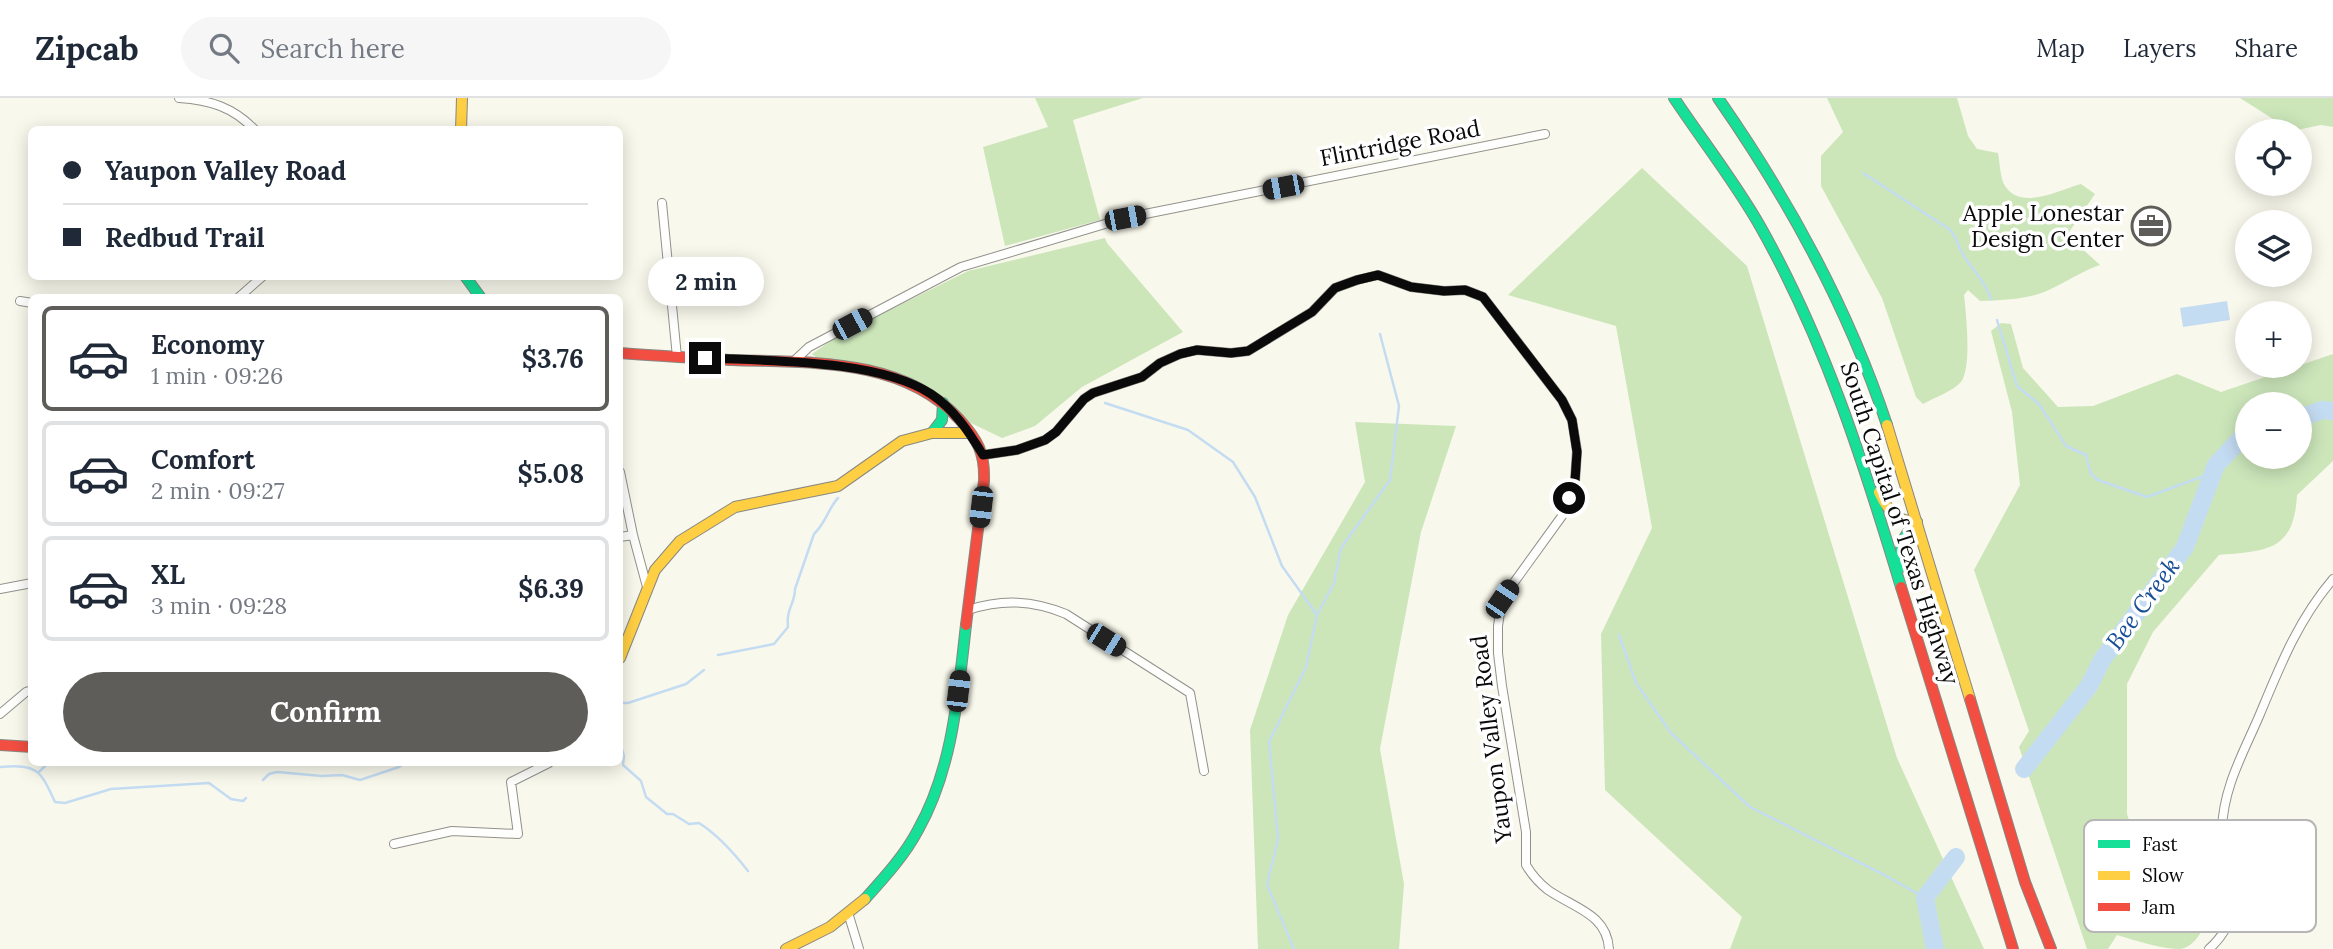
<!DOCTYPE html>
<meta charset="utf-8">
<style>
:root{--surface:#fff;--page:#f6f6f7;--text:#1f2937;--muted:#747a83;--line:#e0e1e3;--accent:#5e5d59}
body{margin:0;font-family:Lora,serif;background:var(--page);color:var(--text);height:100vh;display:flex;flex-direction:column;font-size:26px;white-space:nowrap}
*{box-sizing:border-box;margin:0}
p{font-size:23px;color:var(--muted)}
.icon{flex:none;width:38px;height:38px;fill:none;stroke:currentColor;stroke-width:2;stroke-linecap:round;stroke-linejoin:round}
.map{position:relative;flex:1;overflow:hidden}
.details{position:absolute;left:28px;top:196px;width:595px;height:472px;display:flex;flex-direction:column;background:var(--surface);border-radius:10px;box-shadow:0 4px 18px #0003}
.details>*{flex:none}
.banner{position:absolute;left:28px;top:28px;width:595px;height:154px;border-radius:10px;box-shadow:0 4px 18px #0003;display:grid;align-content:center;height:154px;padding:0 35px;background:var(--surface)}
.fabs{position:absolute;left:2235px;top:21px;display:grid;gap:14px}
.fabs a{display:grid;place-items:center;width:77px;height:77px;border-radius:50%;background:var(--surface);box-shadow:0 4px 18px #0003;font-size:35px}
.end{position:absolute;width:32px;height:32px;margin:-16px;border:9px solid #0a0a0a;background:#fff;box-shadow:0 0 0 4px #fff}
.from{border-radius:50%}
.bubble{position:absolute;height:49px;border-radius:24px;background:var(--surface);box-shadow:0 4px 18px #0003;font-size:23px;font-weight:700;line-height:49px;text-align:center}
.car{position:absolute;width:21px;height:42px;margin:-21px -10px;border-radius:9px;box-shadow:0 0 5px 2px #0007;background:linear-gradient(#222 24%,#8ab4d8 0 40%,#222 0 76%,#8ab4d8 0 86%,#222 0)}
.banner b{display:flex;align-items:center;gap:24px;height:66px;font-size:26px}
.banner b+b{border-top:2px solid var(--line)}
.banner i{width:18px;height:18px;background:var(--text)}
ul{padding:12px 0 0;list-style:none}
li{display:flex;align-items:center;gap:21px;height:105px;margin:0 14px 10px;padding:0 21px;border:4px solid var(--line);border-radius:10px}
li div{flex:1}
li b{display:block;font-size:26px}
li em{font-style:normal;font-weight:700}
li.active{border-color:var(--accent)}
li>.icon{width:63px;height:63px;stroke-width:1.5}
.cta{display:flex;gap:14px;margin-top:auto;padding:14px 35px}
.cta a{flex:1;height:80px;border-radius:42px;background:var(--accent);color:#fff;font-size:28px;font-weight:700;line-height:80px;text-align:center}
header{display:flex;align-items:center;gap:42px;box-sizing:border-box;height:98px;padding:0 35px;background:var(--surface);border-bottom:2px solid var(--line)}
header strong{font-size:33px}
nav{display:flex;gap:38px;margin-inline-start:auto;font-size:24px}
.search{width:490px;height:63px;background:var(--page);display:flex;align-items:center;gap:18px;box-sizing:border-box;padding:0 24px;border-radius:38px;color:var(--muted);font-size:26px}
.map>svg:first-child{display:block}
.forest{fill:#cce6ba;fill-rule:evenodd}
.water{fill:#c4dcf2}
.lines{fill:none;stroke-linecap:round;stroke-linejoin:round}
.stream{stroke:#c4dcf2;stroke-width:2.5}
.river{stroke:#c4dcf2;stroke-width:18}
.street-casing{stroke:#92918c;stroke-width:10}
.fast-casing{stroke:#888882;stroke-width:12}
.slow-casing{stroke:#888882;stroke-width:12}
.jam-casing{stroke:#888882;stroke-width:12}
.street{stroke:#fefefc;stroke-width:8}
.fast{stroke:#16e098;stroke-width:10}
.slow{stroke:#ffcf43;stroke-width:10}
.jam{stroke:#f24e42;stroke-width:10}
.route{stroke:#0a0a0a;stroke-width:9}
.labels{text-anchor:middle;stroke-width:7;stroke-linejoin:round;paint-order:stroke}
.street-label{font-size:23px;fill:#0a0a0a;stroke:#fff}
.poi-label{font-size:23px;fill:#0a0a0a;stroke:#fff;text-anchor:end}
.water-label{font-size:24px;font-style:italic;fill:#174e97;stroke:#fff}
.key{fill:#fff;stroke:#b6b6b6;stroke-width:2}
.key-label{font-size:19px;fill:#0a0a0a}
</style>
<header>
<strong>Zipcab</strong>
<div class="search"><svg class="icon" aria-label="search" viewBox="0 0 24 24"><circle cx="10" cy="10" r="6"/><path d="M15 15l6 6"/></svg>Search here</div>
<nav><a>Map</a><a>Layers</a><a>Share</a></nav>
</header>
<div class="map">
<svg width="2333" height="851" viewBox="0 0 2333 851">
<rect width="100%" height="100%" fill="#f9f8ec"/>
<path class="forest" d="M1035 0H1143L1073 22 1100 122 1005 148 983 49 1048 29Z
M1827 0H1957L1968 38 1977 51 1998 55C2000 65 2000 80 2005 88 2021 113 2059 92 2081 86L2095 96 2067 137 2100 167C2083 173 2071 181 2055 189 2031 202 2006 202 1980 203L1968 192 1964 197C1966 215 1972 269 1961 284 1953 293 1934 300 1923 306L1916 299 1882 200 1821 88V58L1843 34Z
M2240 0H2333V29L2321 27 2292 33Z
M1642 70 1747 168 1897 660 1984 851H1730L1742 819 1605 692 1601 536 1652 430 1616 228 1508 197Z
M1105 140 1107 145 1183 234 1082 289 1035 328 1002 340 971 325 932 291 818 261 812 256 839 237 968 173Z
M2001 225 2011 226 2023 270 2058 309 2093 308 2177 276 2221 294 2333 256V363L2297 397C2294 454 2266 453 2219 457L2153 534 2127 586V716L2138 749 2151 765 2172 774C2190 767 2190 757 2205 747 2224 775 2220 801 2204 829 2199 838 2192 849 2181 851 2161 851 2137 843 2117 837L2108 851H2087L2019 649 2029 633 1974 472 2020 387 2012 314 1991 233ZM2300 306V359H2247V306Z
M1355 324 1456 328 1421 434 1380 651 1404 786 1399 851H1258L1250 632 1288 517 1365 384Z"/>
<path class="water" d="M2227 203 2230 222 2183 229 2180 210Z"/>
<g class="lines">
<path class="stream" d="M1863 75 1949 131C1956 138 1956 142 1960 151 1969 169 1984 180 1991 201
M1997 222 2017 288 2039 306 2066 348 2086 357 2091 376 2098 382 2147 399 2212 375
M1105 305 1188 332 1233 364 1255 399 1282 468 1317 517
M1619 537 1636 585 1671 635 1750 709 1892 781 1925 800
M718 557 774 546 788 529C786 510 795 506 795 491L814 436C826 425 829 409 838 400
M620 605H628L686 586 704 572
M620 645 624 658 623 667 641 683 646 699 667 716H673L689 726 699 725C718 737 734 755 748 773
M0 669C38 666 40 672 55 704L65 705 111 691 209 685 231 701 243 703 246 700
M39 674 48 665
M263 682 269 676 277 674 322 678 342 677 360 682 399 669 405 665
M1294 851 1267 787 1278 741 1269 644 1306 569 1317 517 1334 485 1341 450 1390 382 1399 308 1380 236"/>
<path class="river" d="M2300 320 2322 312 2333 313
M2024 671 2089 588 2102 562 2185 449 2216 367 2247 334
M1935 851 1925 800 1956 759"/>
<defs>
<path id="street" d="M179 0C210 2 233 9 255 32
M662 105 677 259
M238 200 263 178
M20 203 32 205
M794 263 809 249 961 169 1125 120 1545 36
M983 357 1017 352 1045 342 1056 334 1084 301 1093 295 1142 279 1160 265 1180 256 1197 252 1231 255 1248 253 1312 214 1335 190 1357 182 1378 177 1411 189 1444 193 1465 192 1483 199 1562 302 1572 322 1577 353 1575 383 1562 418 1502 501 1498 528V555L1502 588 1526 734V767C1532 777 1539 785 1548 792 1574 810 1607 816 1609 851
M620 374 633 437 647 489
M620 439 633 437
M0 491 32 485
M968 512C1002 501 1032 502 1066 516L1190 595 1204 673
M0 616 26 594 32 592
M394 746 452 733 518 736 511 684 549 665
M849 818 859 851
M2209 851C2253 811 2220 778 2222 732 2223 689 2244 654 2260 616 2280 568 2298 522 2333 481"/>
<path id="fast" d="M1674 0C1702 42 1735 84 1760 128 1825 243 1863 363 1901 489
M1718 0C1789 102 1848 209 1887 327
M465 178 481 200
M932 335 942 322 943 305
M1901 469C1899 450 1902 437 1917 424
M865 801C884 780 905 757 918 732 953 670 958 596 966 527"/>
<path id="slow" d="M461 32 462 0
M1887 327 1970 601
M1879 394C1887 411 1896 424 1917 424
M620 560 655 472 680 443 735 409 838 388 902 343 932 335H970
M786 851 830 829 865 801"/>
<path id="jam" d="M620 255C657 258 695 260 732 262 810 265 902 259 959 321 978 342 985 355 984 383L966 527
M1901 489 2013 851
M1970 601 2025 784 2051 851
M0 647 32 649"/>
</defs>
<use href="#street" class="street-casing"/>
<use href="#fast" class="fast-casing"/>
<use href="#slow" class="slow-casing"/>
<use href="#jam" class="jam-casing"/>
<use href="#street" class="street"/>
<use href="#fast" class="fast"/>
<use href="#slow" class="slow"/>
<use href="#jam" class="jam"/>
</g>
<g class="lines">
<path class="route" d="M705 260C768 263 878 261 931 296 954 311 969 334 983 357L1017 352 1045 342 1056 334 1084 301 1093 295 1142 279 1160 265 1180 256 1197 252 1231 255 1248 253 1312 214 1335 190 1357 182 1378 177 1411 189 1444 193 1465 192 1483 199 1562 302 1572 322 1577 354 1575 383 1569 400"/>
</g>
<defs>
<symbol id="office-ring" viewBox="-11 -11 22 22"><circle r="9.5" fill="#fff" stroke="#5e5d59" stroke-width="1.5"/><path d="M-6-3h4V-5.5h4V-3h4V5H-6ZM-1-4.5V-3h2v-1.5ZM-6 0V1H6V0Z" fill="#5e5d59"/></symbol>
</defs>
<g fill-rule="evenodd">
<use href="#office-ring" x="2129" y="106" width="44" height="44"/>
</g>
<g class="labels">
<g class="street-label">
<text transform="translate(1400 45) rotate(-11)" y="8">Flintridge Road</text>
<text transform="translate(1900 425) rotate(72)" y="8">South Capital of Texas Highway</text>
<text transform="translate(1491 641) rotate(-97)" y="8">Yaupon Valley Road</text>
</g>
<g class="poi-label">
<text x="2124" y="123">Apple Lonestar<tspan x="2124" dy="26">Design Center</tspan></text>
</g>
<g class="water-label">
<text transform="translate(2143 506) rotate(-54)" y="8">Bee Creek</text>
</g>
</g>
<rect x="2084" y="722" width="232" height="112" rx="10" class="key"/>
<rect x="2098" y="742" width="32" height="8" fill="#16e098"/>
<rect x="2098" y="773" width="32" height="9" fill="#ffcf43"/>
<rect x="2098" y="805" width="32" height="8" fill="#f24e42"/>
<g class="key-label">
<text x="2142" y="753">Fast</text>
<text x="2142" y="784">Slow</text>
<text x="2142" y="816">Jam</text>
</g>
</svg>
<div class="fabs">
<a><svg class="icon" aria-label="locate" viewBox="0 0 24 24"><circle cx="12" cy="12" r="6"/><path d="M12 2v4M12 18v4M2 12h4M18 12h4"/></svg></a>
<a><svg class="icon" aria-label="layers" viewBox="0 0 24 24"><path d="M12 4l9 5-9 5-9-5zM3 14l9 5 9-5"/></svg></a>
<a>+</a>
<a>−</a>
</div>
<i class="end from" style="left:1569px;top:400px"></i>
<i class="end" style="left:705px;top:260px"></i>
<div class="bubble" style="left:648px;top:159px;width:116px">2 min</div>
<i class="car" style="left:1283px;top:89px;rotate:259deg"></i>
<i class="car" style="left:1125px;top:120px;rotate:79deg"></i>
<i class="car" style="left:852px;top:226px;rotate:62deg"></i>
<i class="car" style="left:981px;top:409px;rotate:187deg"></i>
<i class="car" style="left:1502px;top:501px;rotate:34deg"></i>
<i class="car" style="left:1106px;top:542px;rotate:122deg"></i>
<i class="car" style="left:958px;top:593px;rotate:7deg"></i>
<div class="banner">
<b><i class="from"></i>Yaupon Valley Road</b>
<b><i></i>Redbud Trail</b>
</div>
<section class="details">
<ul>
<li class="active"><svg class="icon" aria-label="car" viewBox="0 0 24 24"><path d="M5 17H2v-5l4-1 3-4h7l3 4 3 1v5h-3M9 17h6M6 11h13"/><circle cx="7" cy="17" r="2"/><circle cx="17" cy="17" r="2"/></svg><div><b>Economy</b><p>1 min · 09:26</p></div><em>$3.76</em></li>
<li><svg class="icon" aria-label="car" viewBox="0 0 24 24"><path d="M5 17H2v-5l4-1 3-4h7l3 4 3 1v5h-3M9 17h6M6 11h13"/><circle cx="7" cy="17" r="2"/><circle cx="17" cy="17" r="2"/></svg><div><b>Comfort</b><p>2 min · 09:27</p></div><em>$5.08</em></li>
<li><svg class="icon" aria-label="car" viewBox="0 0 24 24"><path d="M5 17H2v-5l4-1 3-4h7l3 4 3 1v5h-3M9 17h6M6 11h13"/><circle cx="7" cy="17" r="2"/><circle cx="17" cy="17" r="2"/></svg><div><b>XL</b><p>3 min · 09:28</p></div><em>$6.39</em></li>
</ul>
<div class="cta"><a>Confirm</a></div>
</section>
</div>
